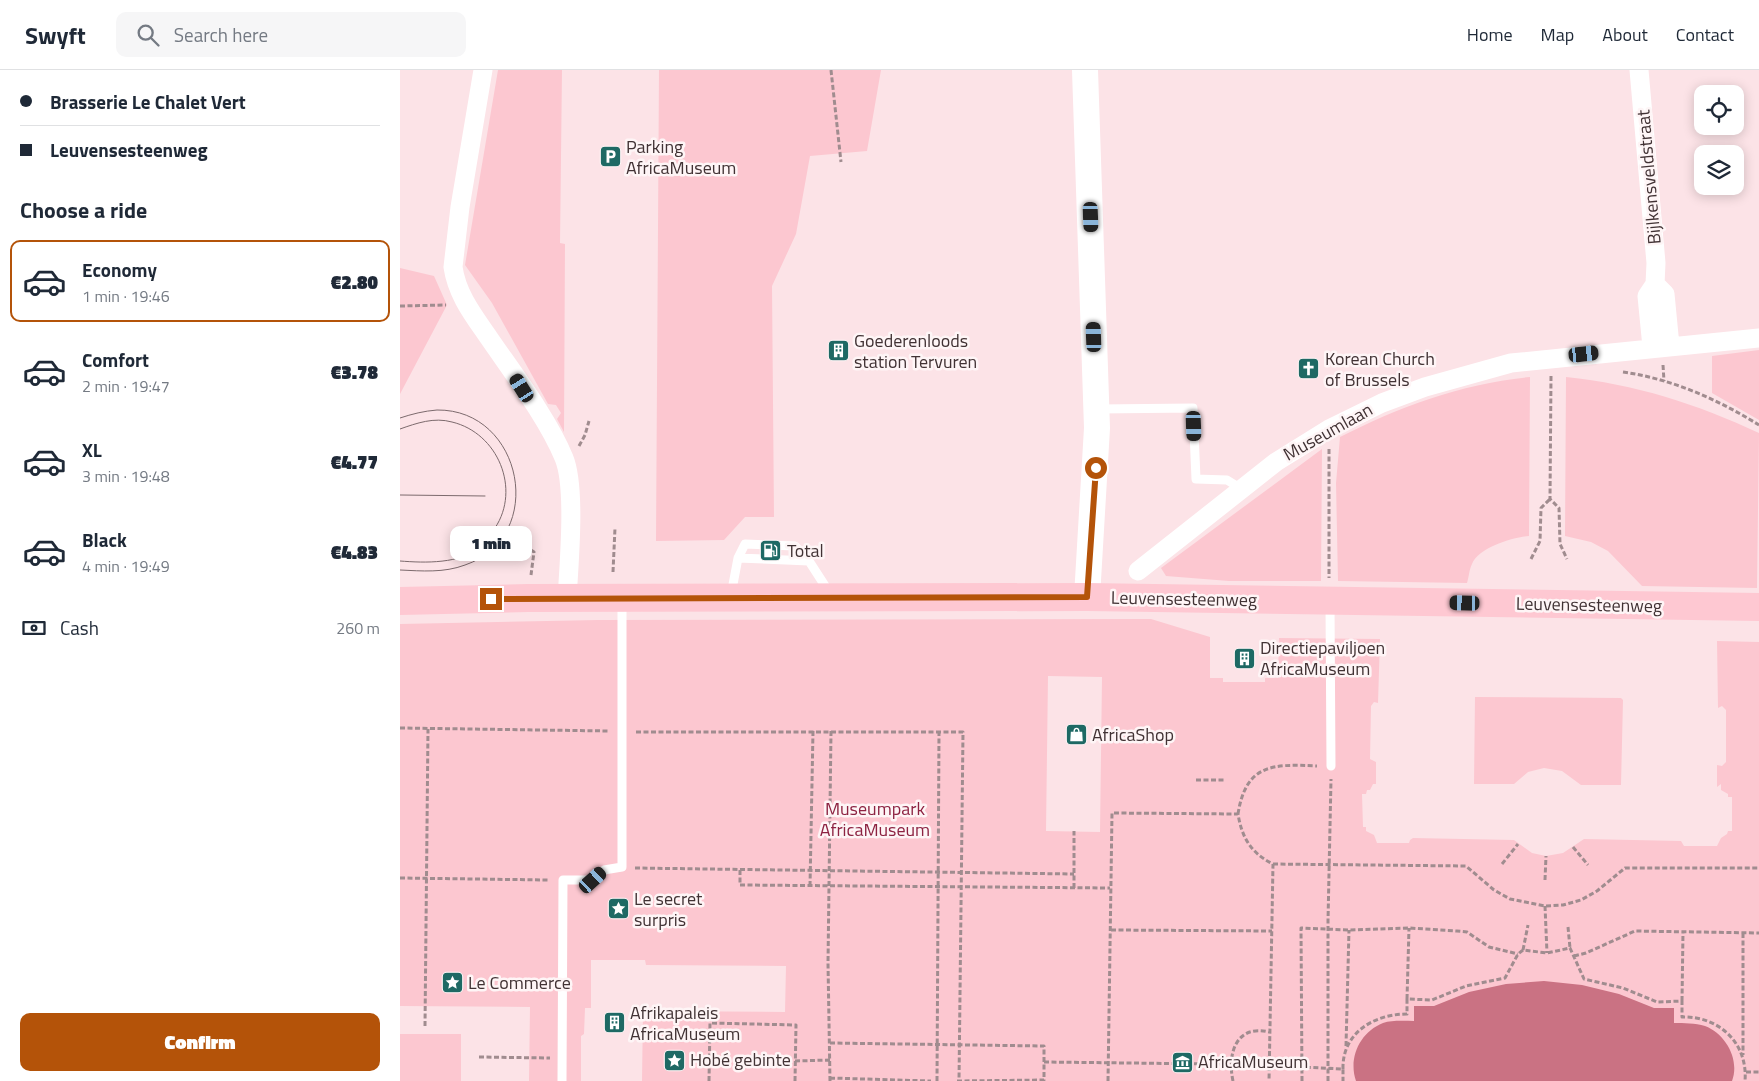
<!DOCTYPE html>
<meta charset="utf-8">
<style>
:root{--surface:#fff;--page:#f6f6f7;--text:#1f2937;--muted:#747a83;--line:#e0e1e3;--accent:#b45309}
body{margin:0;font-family:"Titillium Web",sans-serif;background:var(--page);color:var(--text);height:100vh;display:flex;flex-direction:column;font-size:19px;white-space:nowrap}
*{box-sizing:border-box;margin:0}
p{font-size:16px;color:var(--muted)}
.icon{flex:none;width:28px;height:28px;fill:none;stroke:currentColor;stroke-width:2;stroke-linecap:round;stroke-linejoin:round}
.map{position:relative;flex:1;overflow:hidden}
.drawer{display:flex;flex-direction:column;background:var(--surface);width:400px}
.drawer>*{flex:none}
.banner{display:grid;align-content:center;height:110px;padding:0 20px;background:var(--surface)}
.buttons{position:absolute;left:1294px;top:15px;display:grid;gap:10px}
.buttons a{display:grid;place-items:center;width:50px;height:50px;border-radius:10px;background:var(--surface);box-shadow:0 2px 12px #0003;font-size:25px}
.end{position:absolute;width:22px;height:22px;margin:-11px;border:6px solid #b45309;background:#fff;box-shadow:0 0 0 2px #fff}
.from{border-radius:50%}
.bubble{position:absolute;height:35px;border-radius:10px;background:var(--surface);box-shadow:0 2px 12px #0003;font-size:16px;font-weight:800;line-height:35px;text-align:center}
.car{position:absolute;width:15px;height:30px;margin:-15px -8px;border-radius:6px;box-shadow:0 0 4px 1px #0007;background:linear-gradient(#222 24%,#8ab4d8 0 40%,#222 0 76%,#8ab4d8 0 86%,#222 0)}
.banner b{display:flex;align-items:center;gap:18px;height:48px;font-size:19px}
.banner b+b{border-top:1px solid var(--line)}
.banner i{width:12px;height:12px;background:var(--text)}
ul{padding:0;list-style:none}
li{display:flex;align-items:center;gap:15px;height:82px;margin:0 10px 8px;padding:0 10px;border:2px solid transparent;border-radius:10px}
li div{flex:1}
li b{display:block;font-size:19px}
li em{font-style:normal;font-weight:800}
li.on{border-color:var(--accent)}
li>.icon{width:45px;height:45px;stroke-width:1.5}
h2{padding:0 20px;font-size:22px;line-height:60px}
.pay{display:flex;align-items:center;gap:12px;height:55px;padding:0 20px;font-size:19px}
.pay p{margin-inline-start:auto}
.action{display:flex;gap:10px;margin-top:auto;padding:10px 20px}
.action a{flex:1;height:58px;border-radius:10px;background:var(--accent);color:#fff;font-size:20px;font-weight:800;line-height:58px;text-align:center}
header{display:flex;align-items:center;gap:30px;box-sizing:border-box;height:70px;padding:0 25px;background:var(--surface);border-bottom:1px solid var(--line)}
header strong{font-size:24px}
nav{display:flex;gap:28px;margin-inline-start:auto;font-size:18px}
.search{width:350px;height:45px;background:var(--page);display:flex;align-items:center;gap:12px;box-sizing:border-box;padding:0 18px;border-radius:10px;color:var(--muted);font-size:19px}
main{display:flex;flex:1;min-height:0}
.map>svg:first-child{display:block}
.green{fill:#fcc7d0;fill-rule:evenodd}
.water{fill:#ca7283}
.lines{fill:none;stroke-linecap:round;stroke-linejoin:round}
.path{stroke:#a08c8f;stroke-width:3;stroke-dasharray:5 2.5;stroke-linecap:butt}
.lane{stroke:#fff;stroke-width:9}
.street{stroke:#fff;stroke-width:19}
.secondary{stroke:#fff;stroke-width:26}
.primary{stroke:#fec8d2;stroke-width:28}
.tram{stroke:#7c6a6d;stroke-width:1}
.route{stroke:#b45309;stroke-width:6}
.labels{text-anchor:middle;stroke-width:5;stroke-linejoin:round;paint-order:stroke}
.poi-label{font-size:18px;fill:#413234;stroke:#fef5f6;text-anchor:start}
.street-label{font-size:18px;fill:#413234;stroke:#fef5f6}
.park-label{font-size:18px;fill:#8d2342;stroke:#fef5f6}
</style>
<header>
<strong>Swyft</strong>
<div class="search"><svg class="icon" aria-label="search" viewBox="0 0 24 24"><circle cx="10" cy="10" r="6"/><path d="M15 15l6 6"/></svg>Search here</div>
<nav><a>Home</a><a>Map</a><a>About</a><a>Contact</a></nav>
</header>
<main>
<section class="drawer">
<div class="banner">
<b><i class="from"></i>Brasserie Le Chalet Vert</b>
<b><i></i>Leuvensesteenweg</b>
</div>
<h2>Choose a ride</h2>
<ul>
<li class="on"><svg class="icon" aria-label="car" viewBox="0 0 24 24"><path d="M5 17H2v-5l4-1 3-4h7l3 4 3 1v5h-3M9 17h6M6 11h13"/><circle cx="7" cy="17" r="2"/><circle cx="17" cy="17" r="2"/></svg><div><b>Economy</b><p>1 min · 19:46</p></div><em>€2.80</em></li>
<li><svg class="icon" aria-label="car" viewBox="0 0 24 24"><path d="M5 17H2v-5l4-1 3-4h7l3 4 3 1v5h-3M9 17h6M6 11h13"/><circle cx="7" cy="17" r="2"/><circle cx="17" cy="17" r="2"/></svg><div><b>Comfort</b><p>2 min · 19:47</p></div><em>€3.78</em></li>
<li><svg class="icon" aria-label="car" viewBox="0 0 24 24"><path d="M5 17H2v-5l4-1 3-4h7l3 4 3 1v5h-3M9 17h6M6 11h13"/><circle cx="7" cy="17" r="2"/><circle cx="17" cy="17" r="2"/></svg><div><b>XL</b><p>3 min · 19:48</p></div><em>€4.77</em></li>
<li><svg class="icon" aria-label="car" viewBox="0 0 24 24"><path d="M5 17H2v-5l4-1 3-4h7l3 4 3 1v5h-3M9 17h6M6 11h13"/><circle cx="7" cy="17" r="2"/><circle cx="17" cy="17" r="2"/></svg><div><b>Black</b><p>4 min · 19:49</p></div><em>€4.83</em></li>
</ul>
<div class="pay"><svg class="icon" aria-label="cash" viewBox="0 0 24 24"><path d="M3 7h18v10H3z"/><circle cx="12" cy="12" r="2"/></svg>Cash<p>260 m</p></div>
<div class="action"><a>Confirm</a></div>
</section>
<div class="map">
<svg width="1359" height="1011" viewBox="0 0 1359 1011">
<rect width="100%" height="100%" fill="#fce3e7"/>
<path class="green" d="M98 0H162L160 173 165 174 164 362 157 349 161 343 156 335 148 334 92 233 65 195Z
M259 0H481L467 81 410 86 396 164 372 216 374 447H345L324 470 256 471Z
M0 198 34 206 47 235 0 324Z
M1359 280V350L1312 323V286Z
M1130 307 1129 466C1113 467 1078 478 1072 494 1069 500 1069 507 1067 513L938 511 936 413 940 367C998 337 1064 313 1130 307Z
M1166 307C1235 314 1297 334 1359 363L1357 518 1242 516 1208 481 1191 472 1165 466Z
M922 379 921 511H829L766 506 761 498Z
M751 549 810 567V608H823V612H865V608H878L879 568 980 569 978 633 974 632 971 636 970 689 976 692V714H973L970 720H967L966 724H962L963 757H966V761L974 765 977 773H1009L1010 770 1013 768 1114 770 1132 783 1146 786 1163 783 1184 769 1281 771 1284 776H1317L1321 768 1327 764 1328 761H1332V727H1328V724L1321 720V714L1317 717V695L1322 696 1326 692V640L1322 636 1318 638 1317 571 1359 572V1011H242L243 941 385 942 386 896 246 895 245 890H191V938H185L184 964 181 966V1011H129L130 937 0 936V554L198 550ZM648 606 702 607 700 762 646 761Z
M1075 627 1221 628 1223 630 1221 715H1181L1162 701 1144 698 1128 702 1114 714H1074Z
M0 964H61V1011H0Z"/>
<path class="water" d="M1144 911 1182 915 1219 924 1254 938H1274V953C1284 953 1295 953 1305 956 1326 964 1340 990 1332 1011H956C948 988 960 962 983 953 992 950 1004 951 1014 951V936H1034L1069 922 1106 914Z"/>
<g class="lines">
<path class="path" d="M431 0 441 92
M0 236 46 235
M1263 295 1264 311
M1223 302C1272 309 1317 329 1359 355
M1151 306 1150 429 1159 438 1160 474 1167 489
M179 376 185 365 189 351
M929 379V508
M112 467 134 482 131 505
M1131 489 1140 471 1141 438 1150 429
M213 502 215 458
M0 658 209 661
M236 662H563L559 1011
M796 710H824
M838 744C846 693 874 694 917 696
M1173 777 1188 795
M873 794 1066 796 1094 820 1110 829 1145 836 1163 835 1181 830 1197 821 1225 798H1359
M1102 794 1118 774
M235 798 674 804
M340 800V815L710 818
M0 808 149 810
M1145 810 1146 786
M410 816 413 661
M674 818V761
M1145 836 1147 883
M1168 857 1170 878
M711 860 872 861
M1343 863V985
M1123 880 1128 855
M1174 886 1186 883 1235 861 1359 863
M1007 929 1009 858
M1282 931 1283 862
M25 956 28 659
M430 973 644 976V1010L555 1011
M946 976 949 860
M79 987 150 988
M395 991 430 990
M644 992 899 995 902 997 943 999V1011
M943 999C942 963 974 944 1007 944V929L1032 930 1066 916 1105 908 1118 884 1123 880 1147 883 1170 878 1184 909 1223 918 1257 932 1282 931V947C1319 946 1348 973 1345 1011
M1346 1002H1359
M430 1008 531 1011
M309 1011 310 953 396 955 395 1011
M430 1011 428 893 431 661
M537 1011 539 662
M708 1011 712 743 838 744C842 768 851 783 873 794L869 1011
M833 1011C827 984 836 954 869 962
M902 1011 901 858 949 860 1009 858 1057 861 1067 862 1089 877 1118 884
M928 1011V851L931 709"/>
<path class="lane" d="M699 339 793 338 796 409 827 410 840 418
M338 488 345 474 395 476 409 491
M331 525 338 488 409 491 429 522
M930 534 931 696
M162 1011 163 810H193L204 800 222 797V531"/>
<path class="street" d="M83 0 60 137 53 197C57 225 74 246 89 268 113 303 148 349 164 388 176 417 169 494 167 529
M1239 0 1256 193 1255 214 1265 224 1270 276
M1252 277 1247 226 1255 214
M738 501 876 392 929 359 982 333 1025 317 1111 293 1359 268"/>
<path class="secondary" d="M685 0 697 358 687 527"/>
<path class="primary" d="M0 531 128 528 687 527 1359 537"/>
<path class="tram" d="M0 348C12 344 24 341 37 340 123 339 148 467 65 495 44 503 22 501 0 500
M0 359C17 353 34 347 52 352 98 363 121 419 95 458 92 464 87 473 82 477 59 494 26 493 0 491
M0 425 85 426"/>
</g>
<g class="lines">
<path class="route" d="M91 529 687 527 696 398"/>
</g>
<defs>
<symbol id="parking-square" viewBox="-11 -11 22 22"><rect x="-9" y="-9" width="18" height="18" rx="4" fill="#1e6964" stroke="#fef5f6"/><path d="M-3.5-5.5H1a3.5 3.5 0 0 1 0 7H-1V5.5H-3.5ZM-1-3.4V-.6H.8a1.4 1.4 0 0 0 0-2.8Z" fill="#fff"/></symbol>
<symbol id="building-square" viewBox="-11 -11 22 22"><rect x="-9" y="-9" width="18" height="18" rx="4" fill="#1e6964" stroke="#fef5f6"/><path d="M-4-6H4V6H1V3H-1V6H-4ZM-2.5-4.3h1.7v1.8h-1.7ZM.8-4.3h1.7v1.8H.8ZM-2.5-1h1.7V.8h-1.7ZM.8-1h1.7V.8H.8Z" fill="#fff"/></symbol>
<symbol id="church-square" viewBox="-11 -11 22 22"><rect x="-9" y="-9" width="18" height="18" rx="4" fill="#1e6964" stroke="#fef5f6"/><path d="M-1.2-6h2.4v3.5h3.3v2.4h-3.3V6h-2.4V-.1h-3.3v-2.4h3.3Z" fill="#fff"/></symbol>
<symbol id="fuel-square" viewBox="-11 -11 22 22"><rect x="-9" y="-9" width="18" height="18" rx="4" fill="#1e6964" stroke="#fef5f6"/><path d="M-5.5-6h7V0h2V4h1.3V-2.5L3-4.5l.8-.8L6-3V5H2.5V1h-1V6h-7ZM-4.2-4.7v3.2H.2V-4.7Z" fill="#fff"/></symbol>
<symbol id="shop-square" viewBox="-11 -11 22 22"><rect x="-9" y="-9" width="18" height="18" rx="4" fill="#1e6964" stroke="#fef5f6"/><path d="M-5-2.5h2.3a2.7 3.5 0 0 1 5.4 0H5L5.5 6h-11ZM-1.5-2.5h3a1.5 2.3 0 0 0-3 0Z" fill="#fff"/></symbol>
<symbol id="sight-square" viewBox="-11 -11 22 22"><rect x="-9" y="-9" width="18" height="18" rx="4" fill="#1e6964" stroke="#fef5f6"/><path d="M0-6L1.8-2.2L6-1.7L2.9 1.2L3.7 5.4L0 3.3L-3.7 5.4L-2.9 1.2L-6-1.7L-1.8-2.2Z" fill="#fff"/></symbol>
<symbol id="museum-square" viewBox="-11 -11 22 22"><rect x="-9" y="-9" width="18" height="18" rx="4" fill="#1e6964" stroke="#fef5f6"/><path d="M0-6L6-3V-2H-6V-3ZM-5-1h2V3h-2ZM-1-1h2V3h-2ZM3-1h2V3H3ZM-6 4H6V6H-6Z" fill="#fff"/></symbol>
</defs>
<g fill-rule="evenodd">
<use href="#parking-square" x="198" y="74" width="25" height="25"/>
<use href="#building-square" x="426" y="268" width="25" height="25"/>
<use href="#church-square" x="896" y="286" width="25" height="25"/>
<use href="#fuel-square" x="358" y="468" width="25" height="25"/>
<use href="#building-square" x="832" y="576" width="25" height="25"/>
<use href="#shop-square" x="664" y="652" width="25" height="25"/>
<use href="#sight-square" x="206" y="826" width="25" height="25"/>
<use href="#sight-square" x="40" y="900" width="25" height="25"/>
<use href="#building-square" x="202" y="940" width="25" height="25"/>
<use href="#sight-square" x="262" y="978" width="25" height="25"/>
<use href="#museum-square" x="770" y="980" width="25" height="25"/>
</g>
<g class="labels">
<g class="poi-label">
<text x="226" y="83">Parking<tspan x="226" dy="21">AfricaMuseum</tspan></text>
<text x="454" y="277">Goederenloods<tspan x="454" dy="21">station Tervuren</tspan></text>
<text x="925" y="295">Korean Church<tspan x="925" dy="21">of Brussels</tspan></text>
<text x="387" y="487">Total</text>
<text x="860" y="584">Directiepaviljoen<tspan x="860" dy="21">AfricaMuseum</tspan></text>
<text x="692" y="671">AfricaShop</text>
<text x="234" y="835">Le secret<tspan x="234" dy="21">surpris</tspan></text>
<text x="68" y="919">Le Commerce</text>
<text x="230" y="949">Afrikapaleis<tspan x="230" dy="21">AfricaMuseum</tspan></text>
<text x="290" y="996">Hobé gebinte</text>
<text x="798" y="998">AfricaMuseum</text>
</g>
<g class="street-label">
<text transform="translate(1249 107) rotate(-95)" y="6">Bijlkensveldstraat</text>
<text transform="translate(928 362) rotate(-29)" y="6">Museumlaan</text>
<text transform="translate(784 529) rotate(1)" y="6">Leuvensesteenweg</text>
<text transform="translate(1189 535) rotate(1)" y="6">Leuvensesteenweg</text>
</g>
<g class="park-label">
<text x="475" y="745">Museumpark<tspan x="475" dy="21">AfricaMuseum</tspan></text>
</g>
</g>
</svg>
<div class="buttons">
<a><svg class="icon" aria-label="locate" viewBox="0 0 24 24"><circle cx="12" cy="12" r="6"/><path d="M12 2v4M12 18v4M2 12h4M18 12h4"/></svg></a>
<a><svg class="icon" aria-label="layers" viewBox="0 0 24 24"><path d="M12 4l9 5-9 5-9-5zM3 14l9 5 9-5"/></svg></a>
</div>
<i class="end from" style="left:696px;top:398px"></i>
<i class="end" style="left:91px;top:529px"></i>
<div class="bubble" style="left:50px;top:456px;width:82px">1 min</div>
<i class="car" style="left:691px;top:147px;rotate:178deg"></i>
<i class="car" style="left:694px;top:267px;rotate:358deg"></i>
<i class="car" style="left:1184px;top:284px;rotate:84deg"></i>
<i class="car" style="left:122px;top:318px;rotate:328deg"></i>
<i class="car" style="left:794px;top:356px;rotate:178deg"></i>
<i class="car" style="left:1065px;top:533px;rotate:271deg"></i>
<i class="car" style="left:193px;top:810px;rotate:48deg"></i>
</div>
</main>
